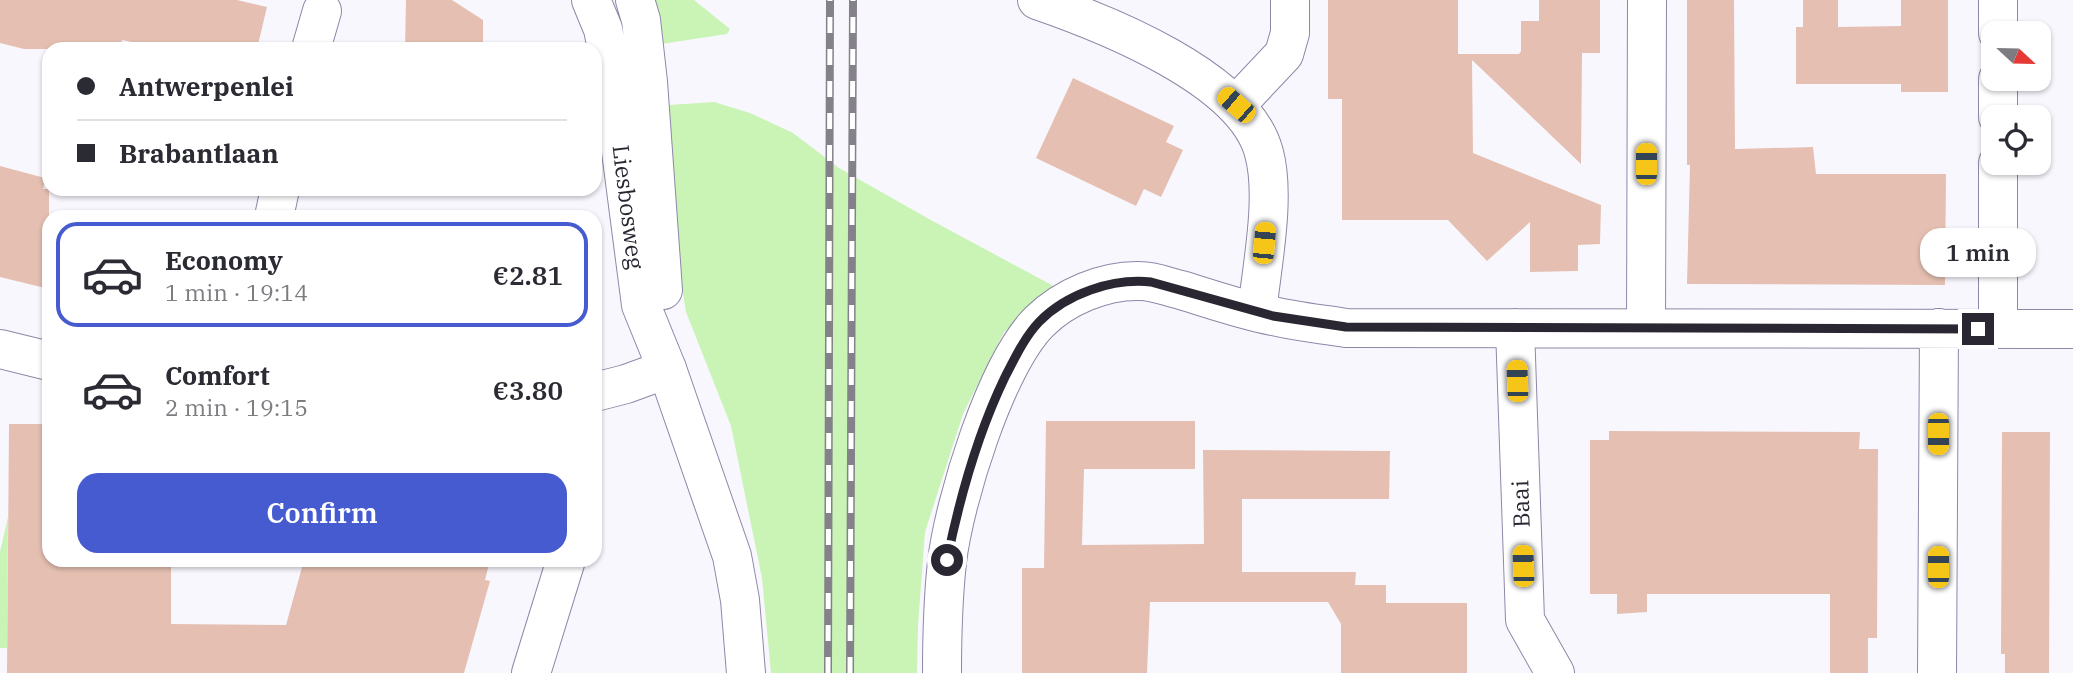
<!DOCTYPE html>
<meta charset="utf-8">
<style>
:root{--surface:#fff;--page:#f2f2f3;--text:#2b2b33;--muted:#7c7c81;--line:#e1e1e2;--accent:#465bcf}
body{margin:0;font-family:"IBM Plex Serif",serif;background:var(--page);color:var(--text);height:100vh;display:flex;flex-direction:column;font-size:26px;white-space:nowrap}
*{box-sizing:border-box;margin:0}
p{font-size:23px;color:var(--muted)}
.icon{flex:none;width:38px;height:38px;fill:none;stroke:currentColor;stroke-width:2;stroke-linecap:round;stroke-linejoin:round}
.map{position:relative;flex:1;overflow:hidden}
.details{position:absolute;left:42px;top:210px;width:560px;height:357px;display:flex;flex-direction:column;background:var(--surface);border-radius:21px;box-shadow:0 2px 5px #0004}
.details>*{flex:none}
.hud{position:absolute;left:42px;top:42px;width:560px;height:154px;border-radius:21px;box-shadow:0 2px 5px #0004;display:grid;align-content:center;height:154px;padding:0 35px;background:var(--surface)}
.needle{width:46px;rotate:112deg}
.fabs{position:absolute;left:1981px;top:21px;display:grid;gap:14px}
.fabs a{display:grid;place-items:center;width:70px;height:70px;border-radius:14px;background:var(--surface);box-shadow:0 2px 5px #0004;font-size:35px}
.end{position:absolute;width:32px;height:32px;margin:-16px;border:9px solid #2a2733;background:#fff;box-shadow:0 0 0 4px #fff}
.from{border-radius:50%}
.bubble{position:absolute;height:49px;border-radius:21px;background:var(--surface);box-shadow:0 2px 5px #0004;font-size:23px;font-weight:600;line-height:49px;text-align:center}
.car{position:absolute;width:21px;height:42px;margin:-21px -10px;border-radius:9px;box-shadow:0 0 5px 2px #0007;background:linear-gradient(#f5c518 24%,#345 0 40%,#f5c518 0 76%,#345 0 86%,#f5c518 0)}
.hud b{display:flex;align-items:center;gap:24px;height:66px;font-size:26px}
.hud b+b{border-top:2px solid var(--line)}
.hud i{width:18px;height:18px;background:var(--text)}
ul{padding:12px 0 0;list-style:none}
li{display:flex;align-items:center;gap:21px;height:105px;margin:0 14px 10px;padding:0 21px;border:4px solid transparent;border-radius:21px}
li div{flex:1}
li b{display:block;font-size:26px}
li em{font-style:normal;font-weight:600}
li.selected{border-color:var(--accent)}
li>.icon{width:63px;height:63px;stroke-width:1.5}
.action{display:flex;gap:14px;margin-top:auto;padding:14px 35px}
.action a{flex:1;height:80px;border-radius:21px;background:var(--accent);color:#fff;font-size:28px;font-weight:600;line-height:80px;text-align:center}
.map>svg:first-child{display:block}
.green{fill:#caf3b6}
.building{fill:#e5c0b2}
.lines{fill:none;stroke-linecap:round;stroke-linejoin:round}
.street-casing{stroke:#8e87a7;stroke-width:40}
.secondary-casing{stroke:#8e87a7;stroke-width:40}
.street{stroke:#fff;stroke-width:38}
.secondary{stroke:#fff;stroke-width:38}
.rail-casing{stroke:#84818b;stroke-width:8}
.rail{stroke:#fff;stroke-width:5;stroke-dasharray:16;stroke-linecap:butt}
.route{stroke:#2a2733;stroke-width:9}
.labels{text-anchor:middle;stroke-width:5;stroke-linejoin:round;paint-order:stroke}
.street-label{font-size:23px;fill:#2a2733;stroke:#fff}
</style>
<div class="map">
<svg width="2073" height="673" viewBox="0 0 2073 673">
<rect width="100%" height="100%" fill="#f9f7fe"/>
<path class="green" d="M649 0H694L730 29 727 34 655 45Z
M714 102 750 113 793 133 839 168 929 219 1059 289 1047 293 1004 332 963 414 925 532 918 625 917 673H771L762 578 731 426 686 312 675 243 669 105Z
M8 517 7 648H0V552Z"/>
<path class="building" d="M0 0H237L267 7 257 49H167L122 40 120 49H24L0 43Z
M406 0H452L483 20V49H405Z
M1328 0H1458V54H1519L1521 51V21H1539V0H1600V53H1582L1581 164 1472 60 1473 153 1601 205 1600 244 1578 245V271L1530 272V222L1487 261 1448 220H1342V99H1328Z
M1687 0H1734L1735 149 1813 147 1816 174H1946L1945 285 1687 284 1690 165H1687Z
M1803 0H1838V27L1901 26V0H1948V92H1901V84H1796V27H1803Z
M1073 78 1174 126 1166 142 1183 150 1161 197 1144 189 1136 206 1036 158Z
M0 166 45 178 43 189H49V289L0 277Z
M1046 421H1195V469H1084L1082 545 1204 544 1203 450 1390 451 1389 499H1242V572H1356L1355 585H1386V603H1467V673H1341V624L1328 602H1150L1147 673H1022V568H1044Z
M9 424H49V560H171V624L286 625 304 560H490L485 580 490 581 464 673H7Z
M1609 431 1860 432 1859 449H1878L1877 638H1868V673H1830V594H1647V612L1617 614V594H1590V440H1609Z
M2002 432H2050L2049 673H2005V654H2001Z"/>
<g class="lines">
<defs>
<path id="street" d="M1037 0C1104 23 1245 78 1264 153 1276 197 1262 265 1257 312
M1998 33V0
M311 49 322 11
M1236 105 1284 54 1290 33V0
M1998 117V79
M274 217 280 189
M1515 328 1525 620 1555 673
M1646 328 1647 0
M1998 329V163
M0 349 49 361
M595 392 626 384 667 369
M531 673 566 560
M942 673C942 636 943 599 947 562 954 501 996 365 1039 322 1064 297 1104 280 1140 281 1154 281 1168 287 1181 290 1211 299 1242 310 1273 316 1297 322 1322 324 1346 328L2073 329
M1937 673 1939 328"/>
<path id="secondary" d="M591 0 603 29 609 59 641 305 667 369 732 556 740 600 746 673
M635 0 641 20 648 82 663 290"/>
</defs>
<use href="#street" class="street-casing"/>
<use href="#secondary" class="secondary-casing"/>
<use href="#street" class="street"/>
<use href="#secondary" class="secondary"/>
<defs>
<path id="rail" d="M828 673 830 0
M850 673 853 0"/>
</defs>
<use href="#rail" class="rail-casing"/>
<use href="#rail" class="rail"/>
</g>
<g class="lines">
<path class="route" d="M947 560C960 496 977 435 1005 377 1015 358 1024 338 1039 322 1066 294 1112 278 1151 282L1273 316 1346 327 1978 329"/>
</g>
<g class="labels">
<g class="street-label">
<text transform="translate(628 207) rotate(83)" y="8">Liesbosweg</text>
<text transform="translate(1521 504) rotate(-92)" y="8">Baai</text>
</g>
</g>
</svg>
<div class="fabs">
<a><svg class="needle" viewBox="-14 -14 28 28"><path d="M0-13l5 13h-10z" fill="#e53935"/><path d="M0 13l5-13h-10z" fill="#7c7c81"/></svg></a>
<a><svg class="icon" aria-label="locate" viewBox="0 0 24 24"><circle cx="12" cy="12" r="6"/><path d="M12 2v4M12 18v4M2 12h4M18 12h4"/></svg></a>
</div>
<i class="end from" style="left:947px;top:560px"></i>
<i class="end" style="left:1978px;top:329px"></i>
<div class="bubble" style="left:1920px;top:228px;width:116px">1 min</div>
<i class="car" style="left:1236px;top:105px;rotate:311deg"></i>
<i class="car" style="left:1646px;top:164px;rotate:0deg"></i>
<i class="car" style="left:1264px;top:243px;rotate:5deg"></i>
<i class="car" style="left:1517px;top:381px;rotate:358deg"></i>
<i class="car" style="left:1938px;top:434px;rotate:180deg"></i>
<i class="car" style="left:1523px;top:566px;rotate:358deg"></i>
<i class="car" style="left:1938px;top:567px;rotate:0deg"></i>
<div class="hud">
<b><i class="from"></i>Antwerpenlei</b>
<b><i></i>Brabantlaan</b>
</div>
<section class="details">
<ul>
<li class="selected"><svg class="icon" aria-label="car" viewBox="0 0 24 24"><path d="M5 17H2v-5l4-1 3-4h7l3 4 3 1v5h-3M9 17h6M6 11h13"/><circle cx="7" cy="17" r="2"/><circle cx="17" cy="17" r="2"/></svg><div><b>Economy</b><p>1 min · 19:14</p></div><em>€2.81</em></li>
<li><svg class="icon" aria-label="car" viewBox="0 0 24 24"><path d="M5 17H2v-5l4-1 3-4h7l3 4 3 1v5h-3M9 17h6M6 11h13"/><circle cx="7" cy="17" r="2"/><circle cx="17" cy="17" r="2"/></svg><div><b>Comfort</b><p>2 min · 19:15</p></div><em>€3.80</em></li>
</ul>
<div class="action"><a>Confirm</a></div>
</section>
</div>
